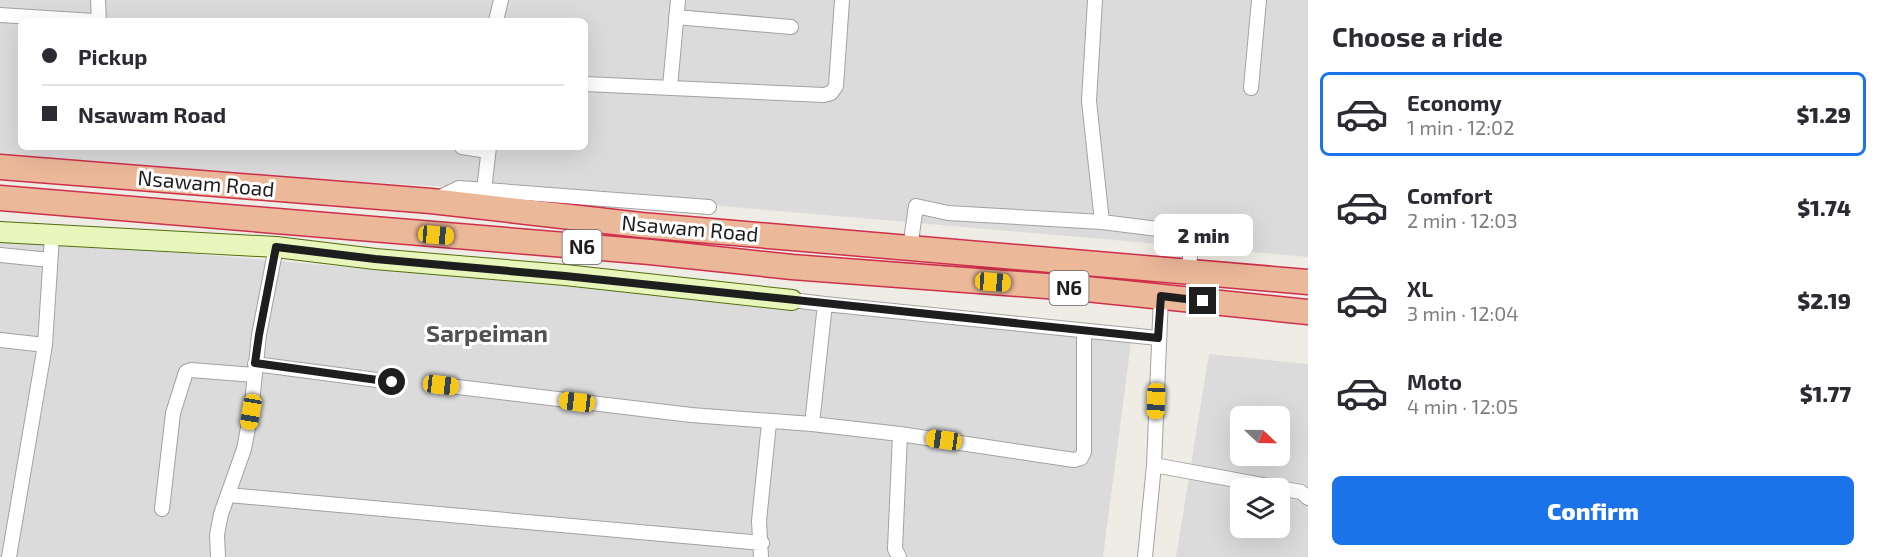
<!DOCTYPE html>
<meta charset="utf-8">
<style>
:root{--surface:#fff;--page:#f2f2f3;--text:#2b2b33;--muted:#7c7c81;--line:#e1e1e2;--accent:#1a73e8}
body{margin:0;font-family:"Exo 2",sans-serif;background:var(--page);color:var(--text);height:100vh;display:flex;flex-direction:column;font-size:22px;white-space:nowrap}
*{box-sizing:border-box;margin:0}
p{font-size:20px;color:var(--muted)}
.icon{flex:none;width:33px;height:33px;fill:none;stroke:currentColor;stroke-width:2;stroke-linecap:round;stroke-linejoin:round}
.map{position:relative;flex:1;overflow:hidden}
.drawer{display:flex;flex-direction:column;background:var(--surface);width:570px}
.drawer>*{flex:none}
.top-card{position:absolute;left:18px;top:18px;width:570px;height:132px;border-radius:9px;box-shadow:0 6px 24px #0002;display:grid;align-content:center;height:132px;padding:0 24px;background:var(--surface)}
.needle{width:39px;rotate:112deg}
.tools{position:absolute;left:1230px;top:406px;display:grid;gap:12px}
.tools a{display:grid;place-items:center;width:60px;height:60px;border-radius:9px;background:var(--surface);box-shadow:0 6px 24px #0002;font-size:30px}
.end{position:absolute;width:27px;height:27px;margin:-14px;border:8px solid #1e1e1e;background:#fff;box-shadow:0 0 0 3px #fff}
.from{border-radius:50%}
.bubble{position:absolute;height:42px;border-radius:9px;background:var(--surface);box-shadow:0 6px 24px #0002;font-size:20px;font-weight:800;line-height:42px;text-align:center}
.car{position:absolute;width:18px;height:36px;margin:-18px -9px;border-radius:8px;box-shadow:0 0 4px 2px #0007;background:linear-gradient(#f5c518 24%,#345 0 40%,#f5c518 0 76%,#345 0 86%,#f5c518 0)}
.top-card b{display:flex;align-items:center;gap:21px;height:57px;font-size:22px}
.top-card b+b{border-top:2px solid var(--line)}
.top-card i{width:15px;height:15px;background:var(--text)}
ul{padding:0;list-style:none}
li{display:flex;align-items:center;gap:18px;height:84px;margin:0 12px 9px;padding:0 12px;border:3px solid transparent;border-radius:9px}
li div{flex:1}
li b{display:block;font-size:22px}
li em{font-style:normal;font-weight:800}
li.current{border-color:var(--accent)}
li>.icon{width:54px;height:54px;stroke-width:1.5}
h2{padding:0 24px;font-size:27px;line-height:72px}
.action{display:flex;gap:12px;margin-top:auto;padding:12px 24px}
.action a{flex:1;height:69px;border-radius:9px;background:var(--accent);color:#fff;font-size:24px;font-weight:800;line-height:69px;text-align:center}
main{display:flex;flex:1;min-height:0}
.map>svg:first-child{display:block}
.residential{fill:#dcdbdb;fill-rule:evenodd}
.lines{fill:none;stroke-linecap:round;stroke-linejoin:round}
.minor-casing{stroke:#a2a2a2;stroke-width:16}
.secondary-casing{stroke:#526d0c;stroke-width:22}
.trunk-casing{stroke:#ce2f4b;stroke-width:27}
.minor{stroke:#fff;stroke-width:14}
.secondary{stroke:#e8f5bb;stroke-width:20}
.trunk{stroke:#ecb89a;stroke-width:24}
.route{stroke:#1e1e1e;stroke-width:8}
.labels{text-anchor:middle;stroke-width:6;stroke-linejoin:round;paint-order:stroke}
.shield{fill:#fff;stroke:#626262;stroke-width:1.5}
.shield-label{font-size:20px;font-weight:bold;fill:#1e1e1e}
.street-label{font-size:21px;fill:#1e1e1e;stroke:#fff}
.quarter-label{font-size:24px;font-weight:bold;fill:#515151;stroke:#fff}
</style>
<main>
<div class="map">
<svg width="1308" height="557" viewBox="0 0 1308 557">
<rect width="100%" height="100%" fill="#eeece4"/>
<path class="residential" d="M0 0H1308V257L584 194 0 163ZM21 21H585V147H21Z
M0 237 1132 335 1103 557H0Z
M1209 354 1308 364V557H1176ZM1240 417H1280V456H1240ZM1240 489H1280V528H1240Z"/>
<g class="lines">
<defs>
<path id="minor" d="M98 0 99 21
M1095 0 1089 101 1102 222
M0 15 94 21
M676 17 791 27
M496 21 501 0
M585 84 824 95 831 93 836 86 842 0
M670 87 678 0
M1251 88 1259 0
M462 147 488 151
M438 198 459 188 709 207
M483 199 489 147
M910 248 916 206 948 213 1102 222 1182 232 1191 239 1189 271
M0 255 50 260
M792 300 825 304
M0 340 45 345
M255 364 392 382
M441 385 691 415 812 424 900 434 1074 460 1081 458 1084 452V331
M812 424 825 304 1158 338
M1154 465 1301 492 1308 498
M228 495 762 543
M162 509 173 413 186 372 191 370 254 375
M9 557 45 345 52 236
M218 557 217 535 221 514 244 449 251 412 259 335 276 247
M761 557 759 521 769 423
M899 557 895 549 900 434
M1145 557 1154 465 1161 296"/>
<path id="secondary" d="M0 232 276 247 375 259 565 275 792 300"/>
<path id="trunk" d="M0 167 431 201 641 225 1308 282
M0 198 650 252 792 267 1086 289 1308 312"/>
</defs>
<use href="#minor" class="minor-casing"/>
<use href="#secondary" class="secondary-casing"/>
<use href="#trunk" class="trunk-casing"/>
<use href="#minor" class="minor"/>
<use href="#secondary" class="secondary"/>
<use href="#trunk" class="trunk"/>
</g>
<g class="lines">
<path class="route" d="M392 382 255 363 259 335 276 247 375 259 565 276 1158 338 1161 296 1203 301"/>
</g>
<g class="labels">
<g class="shield">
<rect x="562.5" y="230" width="39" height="34" rx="4.5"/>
<rect x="1049.5" y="271" width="39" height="34" rx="4.5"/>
</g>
<g class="shield-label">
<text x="582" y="254">N6</text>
<text x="1069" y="295">N6</text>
</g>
<g class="street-label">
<text transform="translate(206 184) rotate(5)" y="7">Nsawam Road</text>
<text transform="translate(690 229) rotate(5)" y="7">Nsawam Road</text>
</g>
<g class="quarter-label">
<text x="487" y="342">Sarpeiman</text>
</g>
</g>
</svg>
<div class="tools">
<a><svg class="needle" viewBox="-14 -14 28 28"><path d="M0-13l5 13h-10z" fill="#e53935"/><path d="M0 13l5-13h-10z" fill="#7c7c81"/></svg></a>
<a><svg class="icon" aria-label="layers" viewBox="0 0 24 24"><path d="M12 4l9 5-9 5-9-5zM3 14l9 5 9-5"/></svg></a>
</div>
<i class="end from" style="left:392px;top:382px"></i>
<i class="end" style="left:1203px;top:301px"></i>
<div class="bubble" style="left:1154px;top:214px;width:99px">2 min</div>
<i class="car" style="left:436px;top:235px;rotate:95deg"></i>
<i class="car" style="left:993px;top:282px;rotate:94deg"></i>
<i class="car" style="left:441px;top:385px;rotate:97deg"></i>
<i class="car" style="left:1156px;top:401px;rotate:182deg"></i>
<i class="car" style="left:577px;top:402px;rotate:277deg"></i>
<i class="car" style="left:251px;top:412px;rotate:190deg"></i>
<i class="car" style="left:944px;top:440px;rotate:278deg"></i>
<div class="top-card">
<b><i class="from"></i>Pickup</b>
<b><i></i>Nsawam Road</b>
</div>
</div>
<section class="drawer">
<h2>Choose a ride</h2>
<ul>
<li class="current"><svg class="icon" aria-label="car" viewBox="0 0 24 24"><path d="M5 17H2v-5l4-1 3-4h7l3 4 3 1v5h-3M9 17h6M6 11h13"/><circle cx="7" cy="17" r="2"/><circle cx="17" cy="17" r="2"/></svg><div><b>Economy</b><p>1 min · 12:02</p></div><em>$1.29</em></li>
<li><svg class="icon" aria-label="car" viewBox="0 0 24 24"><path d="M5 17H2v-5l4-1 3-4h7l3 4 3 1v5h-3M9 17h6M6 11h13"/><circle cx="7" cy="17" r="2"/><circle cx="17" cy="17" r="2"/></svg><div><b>Comfort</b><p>2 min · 12:03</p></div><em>$1.74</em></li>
<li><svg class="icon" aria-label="car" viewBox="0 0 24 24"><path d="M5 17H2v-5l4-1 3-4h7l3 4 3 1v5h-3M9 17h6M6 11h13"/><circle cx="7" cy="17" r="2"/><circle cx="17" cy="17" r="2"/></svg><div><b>XL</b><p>3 min · 12:04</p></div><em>$2.19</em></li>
<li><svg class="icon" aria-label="car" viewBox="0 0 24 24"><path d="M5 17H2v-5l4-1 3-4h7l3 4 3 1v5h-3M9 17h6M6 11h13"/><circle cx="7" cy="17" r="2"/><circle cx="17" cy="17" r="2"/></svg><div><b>Moto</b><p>4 min · 12:05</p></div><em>$1.77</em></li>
</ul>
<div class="action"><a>Confirm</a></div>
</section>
</main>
